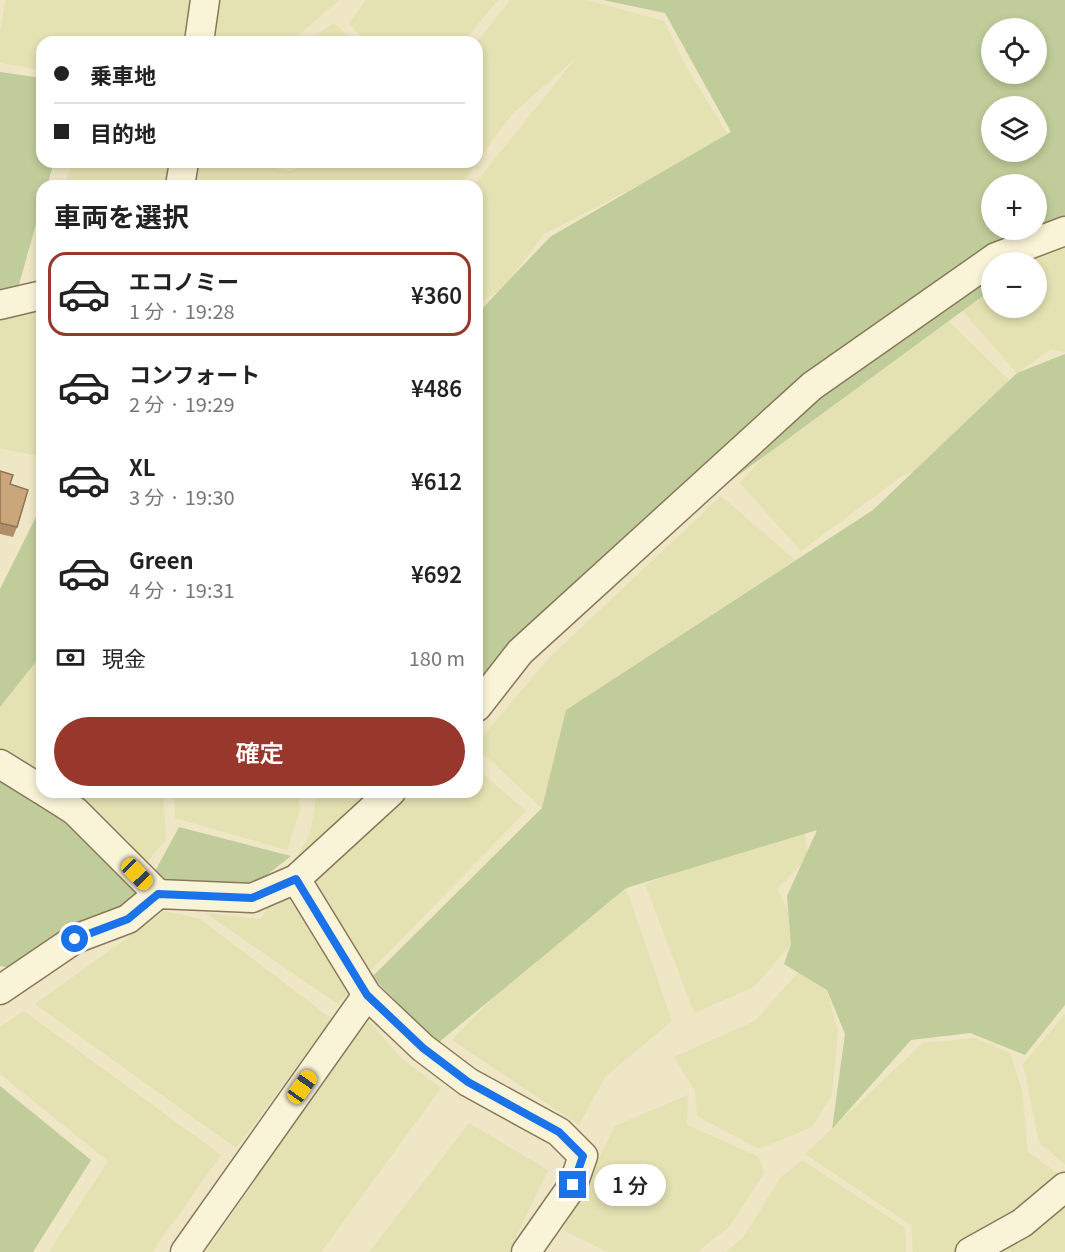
<!DOCTYPE html>
<html lang="ja">
<meta charset="utf-8">
<style>
:root{--surface:#fff;--page:#f2f2f2;--text:#222;--muted:#767676;--line:#e0e0e0;--accent:#98372b}
body{margin:0;font-family:Georgia,"Noto Sans JP",serif;background:var(--page);color:var(--text);height:100vh;display:flex;flex-direction:column;font-size:22px;white-space:nowrap}
*{box-sizing:border-box;margin:0}
p{font-size:20px;color:var(--muted)}
.icon{flex:none;width:33px;height:33px;fill:none;stroke:currentColor;stroke-width:2;stroke-linecap:round;stroke-linejoin:round}
.map{position:relative;flex:1;overflow:hidden}
.sheet{position:absolute;left:36px;top:180px;width:447px;height:618px;display:flex;flex-direction:column;background:var(--surface);border-radius:18px;box-shadow:0 3px 9px #0003}
.sheet>*{flex:none}
.banner{position:absolute;left:36px;top:36px;width:447px;height:132px;border-radius:18px;box-shadow:0 3px 9px #0003;display:grid;align-content:center;height:132px;padding:0 18px;background:var(--surface)}
.fabs{position:absolute;left:981px;top:18px;display:grid;gap:12px}
.fabs a{display:grid;place-items:center;width:66px;height:66px;border-radius:50%;background:var(--surface);box-shadow:0 3px 9px #0003;font-size:30px}
.end{position:absolute;width:27px;height:27px;margin:-14px;border:8px solid #1a73e8;background:#fff;box-shadow:0 0 0 3px #fff}
.from{border-radius:50%}
.bubble{position:absolute;height:42px;border-radius:21px;background:var(--surface);box-shadow:0 3px 9px #0003;font-size:20px;font-weight:600;line-height:42px;text-align:center}
.car{position:absolute;width:18px;height:36px;margin:-18px -9px;border-radius:8px;box-shadow:0 0 4px 2px #0007;background:linear-gradient(#f5c518 24%,#345 0 40%,#f5c518 0 76%,#345 0 86%,#f5c518 0)}
.banner b{display:flex;align-items:center;gap:21px;height:57px;font-size:22px}
.banner b+b{border-top:2px solid var(--line)}
.banner i{width:15px;height:15px;background:var(--text)}
ul{padding:0;list-style:none}
li{display:flex;align-items:center;gap:18px;height:84px;margin:0 12px 9px;padding:0 6px;border:3px solid transparent;border-radius:18px}
li div{flex:1}
li b{display:block;font-size:22px}
li em{font-style:normal;font-weight:600}
li.active{border-color:var(--accent)}
li>.icon{width:54px;height:54px;stroke-width:1.5}
h2{padding:0 18px;font-size:27px;line-height:72px}
.pay{display:flex;align-items:center;gap:15px;height:66px;padding:0 18px;font-size:22px}
.pay p{margin-inline-start:auto}
.primary-button{display:flex;gap:12px;margin-top:auto;padding:12px 18px}
.primary-button a{flex:1;height:69px;border-radius:36px;background:var(--accent);color:#fff;font-size:24px;font-weight:600;line-height:69px;text-align:center}
.map>svg:first-child{display:block}
.farmland{fill:#e4e1b2;fill-rule:evenodd}
.green{fill:#c0cc99;fill-rule:evenodd}
.lines{fill:none;stroke-linecap:round;stroke-linejoin:round}
.minor-casing{stroke:#89795b;stroke-width:31}
.minor{stroke:#f9f3d8;stroke-width:28}
.wall{fill:#af8f6a}
.building{fill:#cca67b;stroke:#8f7456;stroke-width:1.5}
.route{stroke:#1a73e8;stroke-width:8}
</style>
<div class="map">
<svg width="1065" height="1252" viewBox="0 0 1065 1252">
<rect width="100%" height="100%" fill="#eee6c5"/>
<path class="farmland" d="M5 0H194L189 42H42V70L0 63V33Z
M206 0H339L291 42H205Z
M366 0H498L463 42H365L349 23Z
M510 0H587L664 21 685 65 730 138 544 234 503 288 477 305V186H473L576 58 512 114 460 186H192L195 162H240L290 171 315 162H477V42Z
M334 23 355 42H305Z
M72 162H174L169 186H65Z
M1065 193V352L1051 349 1017 373 931 275 1036 230ZM992 262H1036V308H992Z
M42 261V457L0 448V305L31 297Z
M916 290 1009 380 957 454 902 476 801 551 740 483Z
M721 496 795 560 566 710 542 808 477 748V743L549 658Z
M42 654V778L0 756V707Z
M477 769 526 811 338 1004 205 913 261 919 310 834 317 792H477Z
M63 792H163L166 839 144 866 129 841Z
M175 792H298L300 810 287 850 175 818Z
M804 826 808 858 777 889 800 934 754 987 694 1013 645 884Z
M626 888 672 1021 605 1077 579 1125 452 1040 540 950Z
M165 911 200 919 332 1019 236 1148 35 1004Z
M801 969 827 990 838 1031 832 1094 812 1127 759 1149 697 1116 695 1091 674 1057 755 1021Z
M24 1011 221 1155 152 1252H49L108 1161 0 1074V1027Z
M1065 1014V1165L1039 1142 1023 1064Z
M367 1019 401 1058 441 1088 321 1252H206Z
M975 1038 1010 1053 1022 1090 1028 1152 1064 1178 1029 1208 952 1252H913L911 1225 805 1154 923 1043Z
M688 1095 687 1125 759 1157 764 1173 729 1227 697 1252H608L563 1230 615 1126Z
M469 1123 548 1170 509 1252H369Z
M802 1160 905 1228 906 1252H725L742 1239 781 1177Z
M1065 1206V1252H1003Z"/>
<path class="green" d="M603 0H1065V236L1029 262H992L991 290 613 567 513 645 477 684V314L550 237 731 132 665 13ZM992 28H1036V74H992ZM992 106H1036V152H992ZM992 184H1036V230H992Z
M0 72 42 78V162H54L47 186H42V203L16 295 0 302Z
M1065 354V1005L1025 1055 970 1033 911 1040 832 1129 845 1034 827 990 784 964 791 944 787 896 817 830 626 888 438 1043 372 977 542 808 566 710 873 510 1017 373Z
M42 505V654L0 707V589Z
M0 764 153 889 28 971 0 966Z
M179 827 291 856 254 885 164 887 153 875Z
M0 1086 91 1160 33 1252H0Z"/>
<g class="lines">
<defs>
<path id="minor" d="M199 42 205 0
M180 186 184 162
M0 305 42 295
M477 707 520 652 812 386 996 257 1065 231
M0 764 42 790
M45 792 75 811 158 894 252 898 296 879 391 792
M296 879 367 995 423 1048 468 1082 559 1132 583 1156 573 1185 526 1252
M0 990 75 939 128 919 158 894
M185 1252 367 995
M970 1252 1022 1223 1065 1187"/>
</defs>
<use href="#minor" class="minor-casing"/>
<use href="#minor" class="minor"/>
</g>
<path class="wall" d="M0 471 10 484 17 527 13 537 0 534Z"/>
<path class="building" d="M0 471 13 475 10 484 28 490 17 527 0 523Z"/>
<g class="lines">
<path class="route" d="M75 939 128 919 158 894 252 898 296 879 367 995 423 1048 468 1082 559 1132 583 1156 573 1185"/>
</g>
</svg>
<div class="fabs">
<a><svg class="icon" aria-label="locate" viewBox="0 0 24 24"><circle cx="12" cy="12" r="6"/><path d="M12 2v4M12 18v4M2 12h4M18 12h4"/></svg></a>
<a><svg class="icon" aria-label="layers" viewBox="0 0 24 24"><path d="M12 4l9 5-9 5-9-5zM3 14l9 5 9-5"/></svg></a>
<a>+</a>
<a>−</a>
</div>
<i class="end from" style="left:75px;top:939px"></i>
<i class="end" style="left:573px;top:1185px"></i>
<div class="bubble" style="left:594px;top:1164px;width:72px">1 分</div>
<i class="car" style="left:137px;top:874px;rotate:136deg"></i>
<i class="car" style="left:302px;top:1087px;rotate:35deg"></i>
<div class="banner">
<b><i class="from"></i>乗車地</b>
<b><i></i>目的地</b>
</div>
<section class="sheet">
<h2>車両を選択</h2>
<ul>
<li class="active"><svg class="icon" aria-label="car" viewBox="0 0 24 24"><path d="M5 17H2v-5l4-1 3-4h7l3 4 3 1v5h-3M9 17h6M6 11h13"/><circle cx="7" cy="17" r="2"/><circle cx="17" cy="17" r="2"/></svg><div><b>エコノミー</b><p>1 分 · 19:28</p></div><em>¥360</em></li>
<li><svg class="icon" aria-label="car" viewBox="0 0 24 24"><path d="M5 17H2v-5l4-1 3-4h7l3 4 3 1v5h-3M9 17h6M6 11h13"/><circle cx="7" cy="17" r="2"/><circle cx="17" cy="17" r="2"/></svg><div><b>コンフォート</b><p>2 分 · 19:29</p></div><em>¥486</em></li>
<li><svg class="icon" aria-label="car" viewBox="0 0 24 24"><path d="M5 17H2v-5l4-1 3-4h7l3 4 3 1v5h-3M9 17h6M6 11h13"/><circle cx="7" cy="17" r="2"/><circle cx="17" cy="17" r="2"/></svg><div><b>XL</b><p>3 分 · 19:30</p></div><em>¥612</em></li>
<li><svg class="icon" aria-label="car" viewBox="0 0 24 24"><path d="M5 17H2v-5l4-1 3-4h7l3 4 3 1v5h-3M9 17h6M6 11h13"/><circle cx="7" cy="17" r="2"/><circle cx="17" cy="17" r="2"/></svg><div><b>Green</b><p>4 分 · 19:31</p></div><em>¥692</em></li>
</ul>
<div class="pay"><svg class="icon" aria-label="cash" viewBox="0 0 24 24"><path d="M3 7h18v10H3z"/><circle cx="12" cy="12" r="2"/></svg>現金<p>180 m</p></div>
<div class="primary-button"><a>確定</a></div>
</section>
</div>
